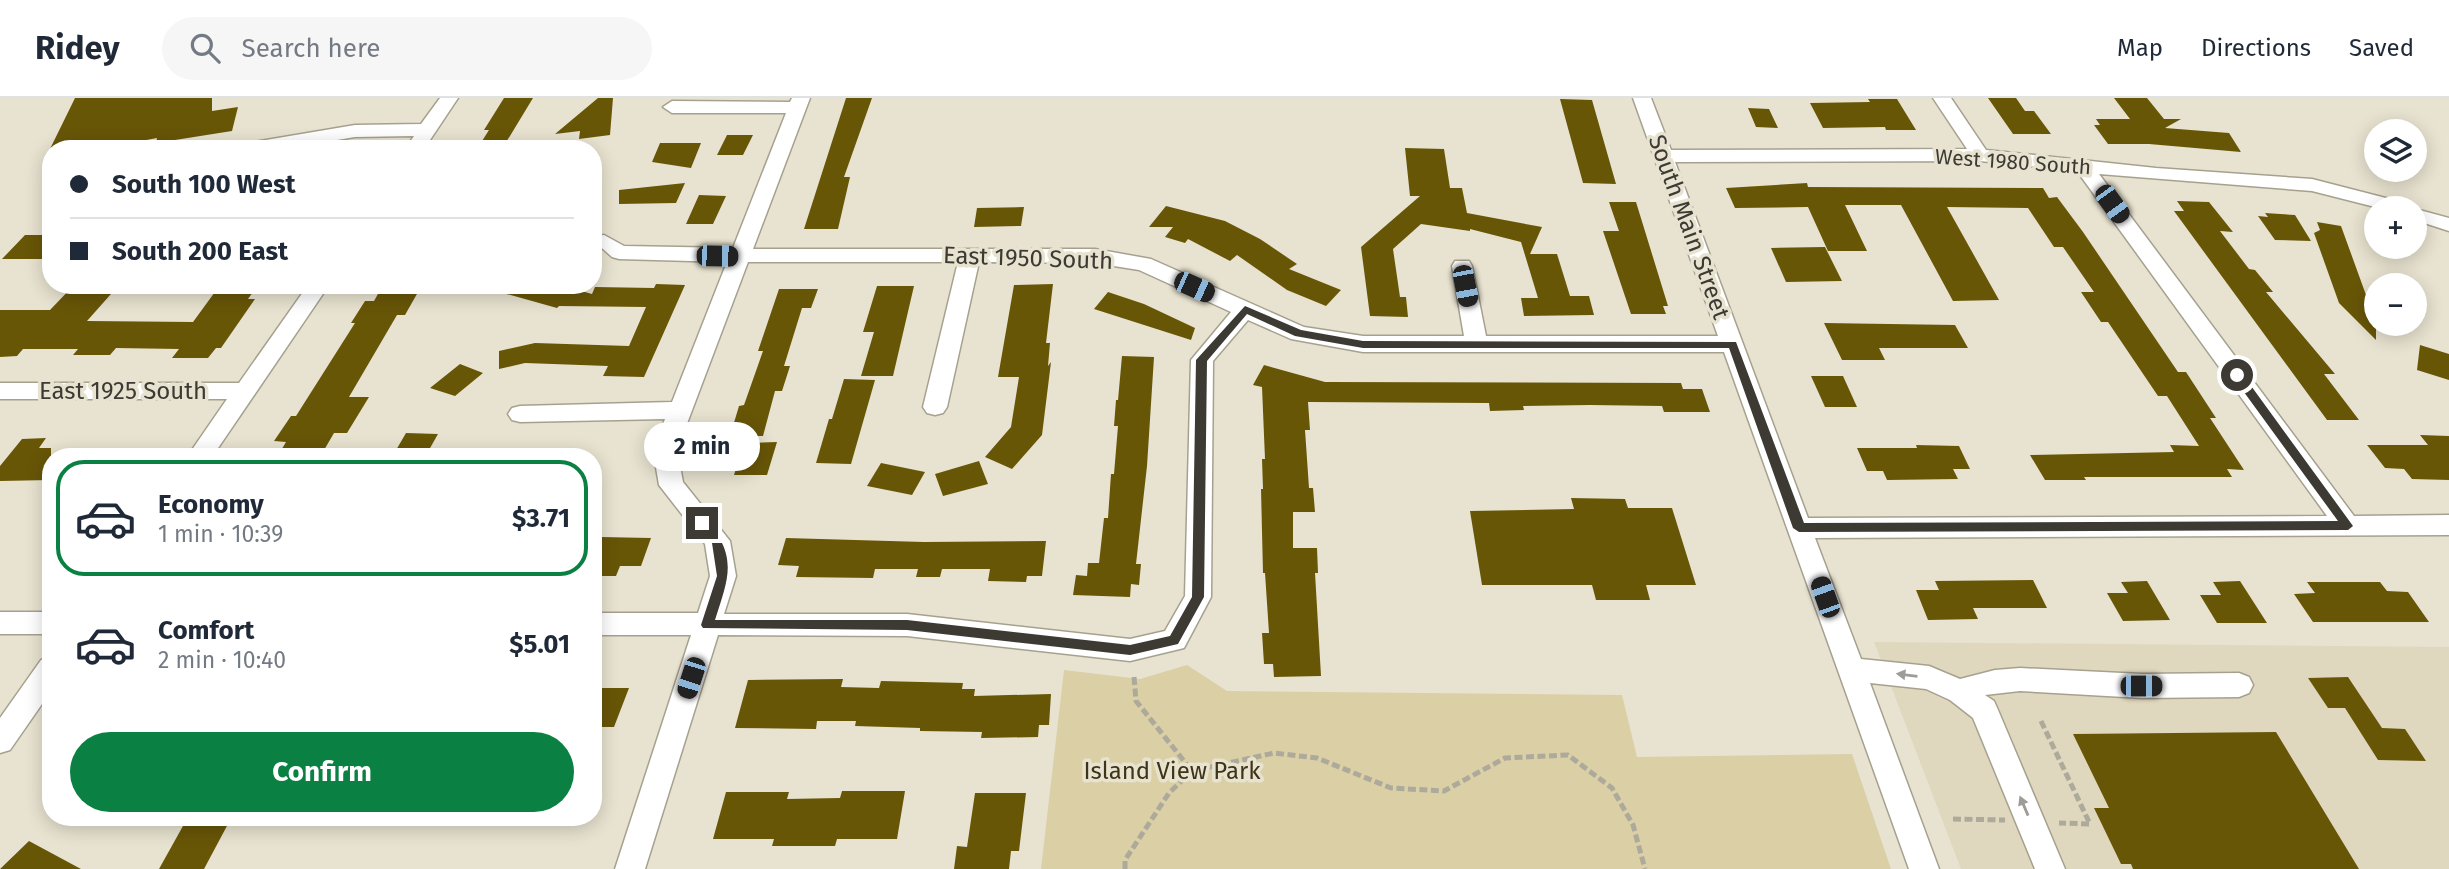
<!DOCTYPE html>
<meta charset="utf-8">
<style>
:root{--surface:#fff;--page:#f6f6f7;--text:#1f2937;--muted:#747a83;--line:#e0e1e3;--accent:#0b8043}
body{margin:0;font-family:"Fira Sans",sans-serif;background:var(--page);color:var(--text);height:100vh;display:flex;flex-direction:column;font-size:26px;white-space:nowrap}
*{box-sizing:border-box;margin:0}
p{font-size:23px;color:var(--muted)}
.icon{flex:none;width:38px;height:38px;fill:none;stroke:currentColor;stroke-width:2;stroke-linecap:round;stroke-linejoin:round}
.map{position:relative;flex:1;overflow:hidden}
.details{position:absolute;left:42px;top:350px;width:560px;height:378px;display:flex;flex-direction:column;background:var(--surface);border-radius:28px;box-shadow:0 4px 18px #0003}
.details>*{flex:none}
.banner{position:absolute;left:42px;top:42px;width:560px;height:154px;border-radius:28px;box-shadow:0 4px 18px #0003;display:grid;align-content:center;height:154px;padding:0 28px;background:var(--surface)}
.controls{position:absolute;left:2364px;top:21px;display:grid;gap:14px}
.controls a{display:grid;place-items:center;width:63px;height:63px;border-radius:50%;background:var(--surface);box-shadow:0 4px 18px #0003;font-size:35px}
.end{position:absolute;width:32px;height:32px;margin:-16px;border:9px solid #3c3a33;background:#fff;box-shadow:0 0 0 4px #fff}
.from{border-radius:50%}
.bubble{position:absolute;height:49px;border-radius:24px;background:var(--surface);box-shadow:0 4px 18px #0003;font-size:23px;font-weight:700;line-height:49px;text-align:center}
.car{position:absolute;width:21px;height:42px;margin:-21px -10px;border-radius:9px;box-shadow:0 0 5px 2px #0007;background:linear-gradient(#222 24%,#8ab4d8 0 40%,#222 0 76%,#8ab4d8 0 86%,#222 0)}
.banner b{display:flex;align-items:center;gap:24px;height:66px;font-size:26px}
.banner b+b{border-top:2px solid var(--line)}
.banner i{width:18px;height:18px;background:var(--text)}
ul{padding:12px 0 0;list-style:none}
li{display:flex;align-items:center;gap:21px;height:116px;margin:0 14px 10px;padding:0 14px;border:4px solid transparent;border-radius:28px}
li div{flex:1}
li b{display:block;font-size:26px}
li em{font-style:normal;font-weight:700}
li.on{border-color:var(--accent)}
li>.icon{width:63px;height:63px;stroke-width:1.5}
.cta{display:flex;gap:14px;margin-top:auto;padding:14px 28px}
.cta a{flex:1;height:80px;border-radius:42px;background:var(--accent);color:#fff;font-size:28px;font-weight:700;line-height:80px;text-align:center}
header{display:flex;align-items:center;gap:42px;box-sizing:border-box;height:98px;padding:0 35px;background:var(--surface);border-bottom:2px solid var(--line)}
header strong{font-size:33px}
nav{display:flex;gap:38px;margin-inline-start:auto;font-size:24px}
.search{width:490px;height:63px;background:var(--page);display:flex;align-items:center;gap:18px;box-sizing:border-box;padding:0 24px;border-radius:38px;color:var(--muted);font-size:26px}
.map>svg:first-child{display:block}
.built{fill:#dfd8be}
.green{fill:#dbcfa6}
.building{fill:#685607}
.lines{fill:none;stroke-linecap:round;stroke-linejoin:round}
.minor-casing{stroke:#a6a18f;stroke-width:3}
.path{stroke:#aeaa9b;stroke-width:5;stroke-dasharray:8 3.5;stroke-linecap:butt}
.minor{fill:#fff;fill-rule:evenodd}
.oneway{fill:#9e9c99}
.route{fill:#3c3a33}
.labels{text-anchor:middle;stroke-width:7;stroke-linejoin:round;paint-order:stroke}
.far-street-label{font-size:21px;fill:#3c3a33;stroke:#e8e3d0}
.street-label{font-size:24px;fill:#3c3a33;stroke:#e8e3d0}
.park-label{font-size:24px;fill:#3e3517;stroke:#e8e3d0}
</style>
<header>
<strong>Ridey</strong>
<div class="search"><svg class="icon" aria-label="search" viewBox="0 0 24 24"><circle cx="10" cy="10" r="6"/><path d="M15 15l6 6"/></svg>Search here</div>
<nav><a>Map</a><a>Directions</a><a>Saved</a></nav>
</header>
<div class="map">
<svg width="2449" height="771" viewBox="0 0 2449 771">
<rect width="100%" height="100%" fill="#e8e3d0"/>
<path class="built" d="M1874 544 2449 549V771H1961Z"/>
<path class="green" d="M1187 567 1227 593 1622 597 1637 659 1852 656 1891 771H1041L1064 572 1140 581Z"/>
<path class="building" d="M75 0H212V13L238 9 232 33 156 45 157 40 99 51H50Z
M504 0H533L502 51H477L489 32H484Z
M598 0H613L610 37 579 41 580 33 555 36Z
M846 0H872L844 79H850L838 131H804Z
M1988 0H2016L2025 13H2034L2051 36H2013Z
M2114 0H2147L2164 21H2181L2165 30 2229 35 2241 54 2149 46H2108L2094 27H2100L2096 21H2130Z
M1560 1 1592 2 1616 86 1583 85Z
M1868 1H1897L1916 32H1886L1885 29 1823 30 1810 5 1870 4Z
M1748 10 1769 11 1778 30 1756 29Z
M727 37H753L743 57H717Z
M660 45H701L691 70 652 64Z
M1405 50 1444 51 1450 90H1462L1467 115 1542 129 1530 156H1557L1570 198H1589L1594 217 1524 218 1521 200H1538L1521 144 1470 131V133L1421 126 1393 151 1400 199H1406L1408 219 1370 218 1361 149 1420 98H1410Z
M685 85 676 105 619 106V92Z
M1807 85 1808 89 2043 90 2049 100 2057 99 2083 134 2178 274H2186L2216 320H2210L2244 372 2227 371 2232 379H2084L2086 382H2045L2030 357 2174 354 2170 347 2199 348 2167 298H2158L2108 224H2101L2081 194H2094L2063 149H2054L2028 110 1947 109 1999 202 1953 203 1901 107H1845L1867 153H1828L1808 109 1735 110 1726 90Z
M699 97 726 98 713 126H686Z
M2177 103 2209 104 2233 134 2220 133 2249 171 2255 172 2273 194H2266L2335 276H2324L2359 322H2327L2174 113H2184Z
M1609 104H1636L1668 208H1663L1666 216H1631L1603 133H1619Z
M1166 108 1225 123 1260 141 1297 166 1289 171 1341 192 1326 208 1287 192 1237 157 1230 163 1188 141 1185 145 1165 139 1173 129H1149Z
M1024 109 1021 128 974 129 977 110Z
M2265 115 2295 117 2311 143 2275 142 2258 118 2268 119Z
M2317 124 2341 128 2370 208 2376 214V242L2339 205 2314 135 2320 132Z
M25 137H51V161H2Z
M1825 149 1842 183 1786 184 1771 150Z
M656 186 685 187 644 279 603 278 608 268 525 265 499 271V253L535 245 629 248 646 209 559 208 557 210 496 193 497 187H560L592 196 595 189 654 190Z
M1053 186 1046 245H1050L1048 268 1051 264 1042 337 1012 371 985 359 1011 329 1019 279H998L1014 187Z
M74 187H119L87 223 193 224 220 187H258L248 201H255L221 250H216L208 260H172L179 251 116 250 110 257H73L78 251H23L17 258 0 259V212H50Z
M383 187H422L405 217H397L349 299H369L347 335H334L320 359H277L286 344 274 343 291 318H296L355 225H351L365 203H374Z
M877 188H914L893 278H861L874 234H863Z
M779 191H818L811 210H802L784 268H790L782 293H775L763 338H730L739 308 744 307 763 253H758Z
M1108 194 1144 206 1195 230 1191 242 1094 211Z
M1824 225 1955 227 1968 250H1879L1885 262H1842Z
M2420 247 2449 256V282L2417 272Z
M1122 258 1154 259 1147 368 1136 466H1141L1139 487 1131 486 1130 499 1073 497 1076 477 1087 478 1088 465H1099L1104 420H1108L1111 376H1114L1118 328H1114L1116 302H1118Z
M460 266 483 275 455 298 430 290Z
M1264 267 1325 284 1681 285 1683 291H1702L1710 314H1664L1662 308 1590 307 1523 308 1524 312 1490 313 1489 305 1308 304 1310 332H1305L1309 390H1313L1315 414H1293V450H1317L1318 475H1315L1321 578 1274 579 1273 566H1264L1262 535H1269L1265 475H1263L1261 391H1263L1262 361H1265L1262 289 1253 287Z
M1811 278H1843L1857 309H1825Z
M844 281 875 282 851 366 816 365 829 321H832Z
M406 335 438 336 425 359H392Z
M2420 337 2449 338V382L2412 381 2404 371 2385 370 2367 347H2428Z
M46 340 39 350H51V382L0 383V368L22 341Z
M777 344 767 377H734L744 345Z
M1916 347 1959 348 1970 371H1953L1958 381 1887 382 1883 373H1867L1857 350H1917Z
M979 363 988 386 943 398 935 376Z
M881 365 925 374 912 397 867 388Z
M1571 400 1625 401 1628 410H1672L1696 487H1646L1650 502H1596L1592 487H1482L1470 413 1574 411Z
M601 439 651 440 641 468H620L616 478H593V458Z
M786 440 924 444 1046 443 1042 478H1027L1026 484 988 483 990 471H942L940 479H916L918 471H875L873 480 796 479 799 468 778 467Z
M2033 482 2047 510H1973L1978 521 1928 522 1916 492H1939L1935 483Z
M2147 483 2170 522 2123 523 2107 495H2128L2121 484Z
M2240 483 2267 525H2217L2200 497H2221L2213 484Z
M2307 484H2380L2387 493 2408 494 2429 524H2313L2294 496 2315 495Z
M2348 579 2382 630 2405 631 2426 663 2378 662 2345 610H2328L2308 580Z
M843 581 841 589 879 590 881 583 963 585 962 591H975L974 598 1051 596 1049 627H1039L1038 639 981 640 982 634 920 633V630L855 628 856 623H817L816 631 735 630 748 582Z
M593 590H629L614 629H593Z
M2276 634 2359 771H2133L2131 766H2121L2094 710H2109L2073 636Z
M842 693H905L897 741H837L835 748H772L774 741H713L726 694H789L787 701 840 700Z
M975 695H1026L1019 753H1011L1009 771H954L957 748 967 749Z
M188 719H223L219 726H228L204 771H159Z
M29 743 81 771H0Z"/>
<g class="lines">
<defs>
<path id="minor" d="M440 0H458L424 51H405L414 38 355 39 283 51H239L248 45 355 27 421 26Z
M792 0H810L753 151H1095L1151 161 1304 229 1363 238H1464L1452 168 1455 163H1469L1472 168 1486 238H1718L1633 0H1651L1671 52 1967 51 1933 0H1951L1986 52 2156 70 2312 81 2409 106 2412 110 2449 120V133L2415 122V110H2379L2312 93 2099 76 2354 418 2449 417V437L1815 440 1861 561 1929 568 1960 581 1995 572 2020 570 2142 576 2239 575 2249 579 2253 587 2249 595 2239 599 2142 600 2020 593 1985 597 1994 603 1998 612 2065 771H2035L1973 620 1950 602 1926 591 1870 585 1939 771H1909L1724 254H1363L1291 241 1248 222 1213 263 1211 499 1184 550 1130 563 907 538 718 537 645 771H615L691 537H593V515H698L710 478 705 446 659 387 653 352 665 321 520 324 512 322 508 316 512 310 520 308 672 304 727 164 619 161 612 159 594 143 597 138 604 137 624 148 733 150 786 15H672L663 9 672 3 790 4ZM1980 63 2077 73 2327 418 1808 420 1675 64ZM748 164H958L923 309 927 315 935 317 943 315 947 309 979 164 1095 165 1139 172 1231 214 1191 262 1185 498 1165 533 1130 541 907 516H724L736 478 730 443 683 384 677 352Z
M308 187H329L212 359H187L227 301H0V285H239Z
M0 514H51V536H0Z
M51 559V593L10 652 0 655V620L41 562Z"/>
</defs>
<use href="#minor" class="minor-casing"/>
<path class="path" d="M1134 579 1136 603 1192 673
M2041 623 2090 726 2059 725
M1953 721 2005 722
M1125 771V762L1169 695 1192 673 1274 655 1317 660 1391 690 1444 693 1505 660 1568 657 1612 690 1633 727 1645 771"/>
<use href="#minor" class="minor"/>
</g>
<defs><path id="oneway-solid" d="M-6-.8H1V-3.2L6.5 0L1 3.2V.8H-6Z" transform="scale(1.75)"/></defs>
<g class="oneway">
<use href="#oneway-solid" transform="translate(1907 577) rotate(-173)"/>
<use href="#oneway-solid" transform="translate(2024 708) rotate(-113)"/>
</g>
<path class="route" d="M1245 208 1301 232 1363 243 1736 244 1804 425 2338 423 2233 279 2232 277 2237 273 2241 274 2353 428 2348 432 1799 434 1793 430 1729 250H1363L1295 238 1247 216 1207 263 1204 499 1178 546 1130 557 907 532 703 530 701 527 717 478 712 445 696 425 702 420 706 421C738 459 729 478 715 522H907L1130 547 1170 538 1192 499 1196 262Z"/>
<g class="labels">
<g class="far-street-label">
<text transform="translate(2013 64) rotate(4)" y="7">West 1980 South</text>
</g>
<g class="street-label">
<text transform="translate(1689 129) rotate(70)" y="8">South Main Street</text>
<text transform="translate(1028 160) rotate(2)" y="8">East 1950 South</text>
<text x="123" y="301">East 1925 South</text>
</g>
<g class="park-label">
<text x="1172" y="681">Island View Park</text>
</g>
</g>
</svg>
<div class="controls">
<a><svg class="icon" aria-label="layers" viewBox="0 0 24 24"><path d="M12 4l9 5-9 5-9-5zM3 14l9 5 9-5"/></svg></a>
<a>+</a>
<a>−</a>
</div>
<i class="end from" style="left:2237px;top:277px"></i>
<i class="end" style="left:702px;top:425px"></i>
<div class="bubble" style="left:644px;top:324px;width:116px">2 min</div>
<i class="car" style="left:2112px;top:106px;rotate:144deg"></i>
<i class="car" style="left:717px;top:158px;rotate:91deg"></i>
<i class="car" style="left:1465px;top:188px;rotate:169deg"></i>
<i class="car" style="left:1194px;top:189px;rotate:114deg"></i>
<i class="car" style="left:1825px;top:499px;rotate:340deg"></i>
<i class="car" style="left:691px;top:580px;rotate:198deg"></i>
<i class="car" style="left:2141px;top:588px;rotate:90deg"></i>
<div class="banner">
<b><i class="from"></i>South 100 West</b>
<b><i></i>South 200 East</b>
</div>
<section class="details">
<ul>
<li class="on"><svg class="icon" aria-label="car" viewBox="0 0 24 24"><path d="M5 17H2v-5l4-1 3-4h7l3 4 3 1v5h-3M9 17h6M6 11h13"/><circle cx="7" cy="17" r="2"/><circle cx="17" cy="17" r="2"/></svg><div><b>Economy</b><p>1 min · 10:39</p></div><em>$3.71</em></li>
<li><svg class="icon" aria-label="car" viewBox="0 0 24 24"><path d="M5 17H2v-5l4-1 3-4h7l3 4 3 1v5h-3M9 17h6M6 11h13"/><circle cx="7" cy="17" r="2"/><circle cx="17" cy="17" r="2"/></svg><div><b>Comfort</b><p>2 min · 10:40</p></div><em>$5.01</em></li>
</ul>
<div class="cta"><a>Confirm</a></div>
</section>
</div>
